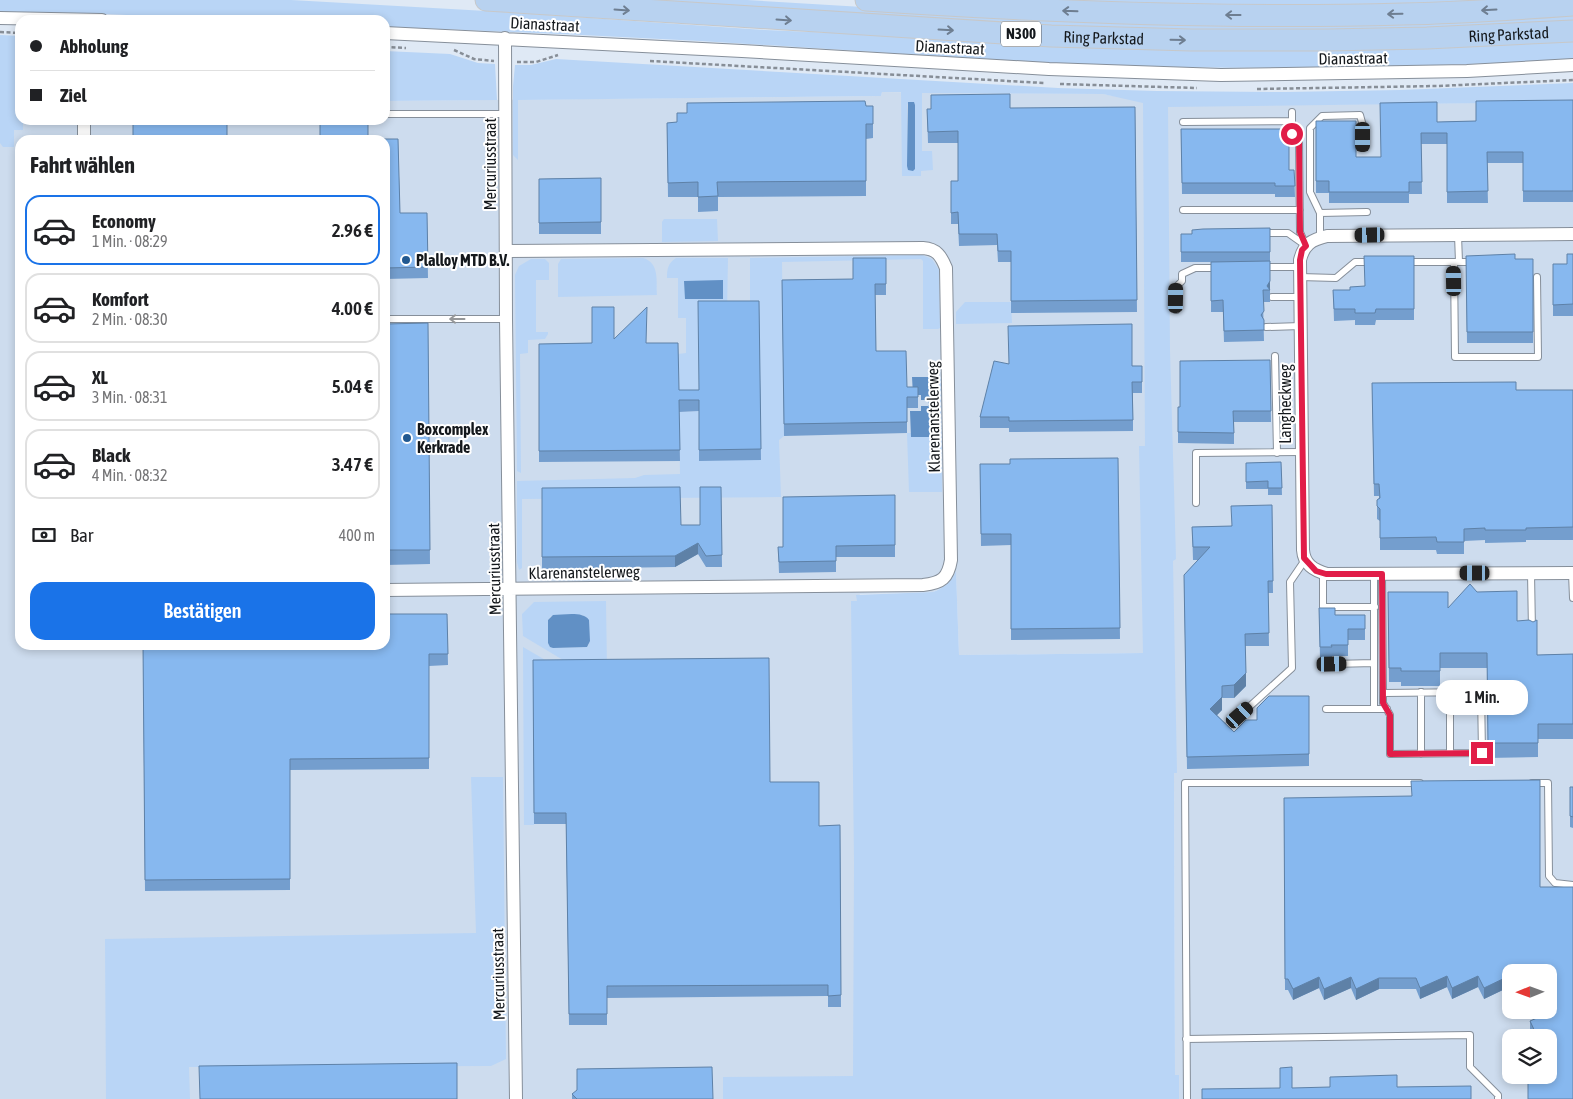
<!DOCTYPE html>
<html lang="de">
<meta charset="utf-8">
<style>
:root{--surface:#fff;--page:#f2f2f2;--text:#202124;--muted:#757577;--line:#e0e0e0;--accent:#1a73e8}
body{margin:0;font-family:"Asap Condensed",sans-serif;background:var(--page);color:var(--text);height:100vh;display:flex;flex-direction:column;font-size:19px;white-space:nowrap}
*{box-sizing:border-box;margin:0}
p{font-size:16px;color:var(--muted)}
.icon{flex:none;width:28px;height:28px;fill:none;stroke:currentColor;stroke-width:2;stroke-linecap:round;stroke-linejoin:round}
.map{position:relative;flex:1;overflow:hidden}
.sheet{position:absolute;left:15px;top:135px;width:375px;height:515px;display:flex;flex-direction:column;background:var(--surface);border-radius:15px;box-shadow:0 2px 8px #0003}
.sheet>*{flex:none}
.top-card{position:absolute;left:15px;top:15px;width:375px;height:110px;border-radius:15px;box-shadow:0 2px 8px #0003;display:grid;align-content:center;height:110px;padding:0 15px;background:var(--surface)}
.needle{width:32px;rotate:269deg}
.buttons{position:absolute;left:1502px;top:964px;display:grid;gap:10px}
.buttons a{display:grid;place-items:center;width:55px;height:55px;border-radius:10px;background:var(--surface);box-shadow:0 2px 8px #0003;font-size:25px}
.end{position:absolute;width:22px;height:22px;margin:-11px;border:6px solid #e11d48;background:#fff;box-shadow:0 0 0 2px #fff}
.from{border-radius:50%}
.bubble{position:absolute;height:35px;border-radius:15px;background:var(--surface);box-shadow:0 2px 8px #0003;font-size:16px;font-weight:600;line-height:35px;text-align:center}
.car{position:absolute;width:15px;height:30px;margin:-15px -8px;border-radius:6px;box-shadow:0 0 4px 1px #0007;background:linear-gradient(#222 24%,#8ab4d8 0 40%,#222 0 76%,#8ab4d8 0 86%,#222 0)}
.top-card b{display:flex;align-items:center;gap:18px;height:48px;font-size:19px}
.top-card b+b{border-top:1px solid var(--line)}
.top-card i{width:12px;height:12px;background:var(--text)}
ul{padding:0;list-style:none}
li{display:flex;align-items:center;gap:15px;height:70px;margin:0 10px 8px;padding:0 5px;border:2px solid var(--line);border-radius:15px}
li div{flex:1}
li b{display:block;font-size:19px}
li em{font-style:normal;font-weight:600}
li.selected{border-color:var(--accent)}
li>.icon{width:45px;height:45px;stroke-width:1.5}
h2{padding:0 15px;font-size:22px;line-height:60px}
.pay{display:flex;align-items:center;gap:12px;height:55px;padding:0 15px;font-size:19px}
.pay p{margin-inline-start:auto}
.action{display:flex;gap:10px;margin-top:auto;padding:10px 15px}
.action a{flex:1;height:58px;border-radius:15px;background:var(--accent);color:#fff;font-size:20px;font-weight:600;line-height:58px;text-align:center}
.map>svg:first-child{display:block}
.built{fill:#cddcee;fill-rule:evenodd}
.green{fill:#b9d5f6;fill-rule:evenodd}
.water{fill:#6190c5}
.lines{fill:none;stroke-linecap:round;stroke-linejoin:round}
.service-casing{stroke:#868f9a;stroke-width:8}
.minor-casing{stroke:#868f9a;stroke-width:14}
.trunk-casing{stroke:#c7c8c9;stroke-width:23}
.path{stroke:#878e97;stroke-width:2.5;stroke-dasharray:4 2.5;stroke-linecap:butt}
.service{stroke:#fff;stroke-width:6}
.minor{stroke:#fff;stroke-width:12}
.trunk{stroke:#b8d2f0;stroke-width:21}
.wall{fill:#749ece}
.shaded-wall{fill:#5e81a7}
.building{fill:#87b8ef;stroke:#5e81a7}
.oneway{stroke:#6e7e91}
.oneway2{stroke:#959799}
.route{stroke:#e11d48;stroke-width:6}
.poi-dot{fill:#225991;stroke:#fff;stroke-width:2}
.labels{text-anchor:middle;stroke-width:4;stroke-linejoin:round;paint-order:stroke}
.shield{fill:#fff;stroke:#5a5d60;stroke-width:1}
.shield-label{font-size:15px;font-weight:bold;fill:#14181c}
.street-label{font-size:16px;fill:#14181c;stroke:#fff}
.poi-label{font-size:16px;font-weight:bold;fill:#14181c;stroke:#fff;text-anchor:start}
</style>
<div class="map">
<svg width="1573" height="1099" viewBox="0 0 1573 1099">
<rect width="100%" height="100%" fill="#dfe9f5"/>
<path class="built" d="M882 92 1103 94 1168 106 1573 102V1099H1179V1075H1175L1174 773H1177L1143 653 959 655 956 572 946 586 933 592 860 594 857 601H852L858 1099H0V105L20 120H385V101L881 96ZM20 140H385V645H20ZM1511 972H1549V1010H1511ZM1511 1038H1549V1075H1511Z"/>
<path class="green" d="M0 0H291L504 12 765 30 906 36 1573 42V60C1426 67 1278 70 1131 66 1019 63 908 54 797 47 660 38 522 32 385 27V20H232L84 13 0 12Z
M579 0H747L1080 20 1573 13V24L1372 33 1090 31Z
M1040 0H1494L1461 3 1247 8Z
M0 35 20 36V120H23V130H14V147H3L0 143Z
M385 51 450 54 478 63 495 64 497 100 385 101Z
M556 59 1058 88 1157 91 1285 92 1400 90 1573 83V102L1168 107 1170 351 1176 559 1173 561 1177 773H1174L1175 1075H1179V1099H723V1077L853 1076 854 862 851 601H857L856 595 933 592C944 588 951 582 956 571L959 655 1143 653 1139 446H1145L1143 103 1103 94 922 93V151H932L933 170 921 171V176H902L901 92H882L881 96 518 100V160L513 155V86L515 65H531ZM907 103 915 120V169L908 170Z
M664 219H717L718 241 662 242V222Z
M922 255 932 259 939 270 940 328 938 329H923V261L921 259 782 262 784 436 779 440 781 497 522 499V568L519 570 517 562V481L635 478 644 475 680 474 679 412 699 411 750 312V258Z
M643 258C660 263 656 281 657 295L558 297V264L561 259Z
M676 258H728L727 312 698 313 699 401H679L678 354 686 353V318H678V278H667C667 269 668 263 676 258Z
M531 259H545L549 263V280H536V332H548V334L545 339 528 340V353L520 354 521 473 517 471 515 275 519 266Z
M965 302H1011L1012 323 956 324V312Z
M932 377H941L942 492H909L907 433H911V437H932Z
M606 601 607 671 568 663 523 636 522 614 534 602ZM583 615 589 644 587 647 553 648 548 643V620L551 616Z
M523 647 554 665 533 671 534 825H524Z
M471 777H503L506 1059 491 1066 189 1067 190 1099H106L105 939 476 933Z"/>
<path class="water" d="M908 102H914L915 105V169L913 171 908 170 907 166Z
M723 280V299H685L684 281Z
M912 377H932V437H911L910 411H921V406H928V400H921V395H913Z
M553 615C564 615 583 611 589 620L590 641 587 647 553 648 550 647 548 643V620Z"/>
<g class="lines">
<defs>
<path id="service" d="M1292 112V134L1299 138 1300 232 1306 246
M385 114H506
M1183 122 1292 121
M1183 210H1300
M1320 213 1367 212
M1261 233H1288L1305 245
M1458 235 1459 262
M1320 238V213L1310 192V128L1322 116 1360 115 1363 126V148
M1406 262H1474
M1454 262 1455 357H1538L1537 277
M1262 267H1300
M1300 277 1336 278 1355 262H1371
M1272 297H1301
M1176 310 1177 286 1182 281V274L1195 268H1219
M385 319H506
M1266 327 1301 326
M1275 356 1277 453
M1196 503V453L1302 452
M1531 573 1532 631
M1572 573 1573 598
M1323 574V607H1375
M1382 574 1383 703 1390 715V754L1482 753 1481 692 1383 693
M1332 664 1374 663
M1450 692V753
M1326 709H1387
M1374 709V574
M1227 727 1292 668 1290 582 1305 560
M1421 754V692
M1532 783H1548L1549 876 1555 883 1573 885
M1186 1039 1470 1035V1067L1498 1095V1099
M1187 1099 1185 783H1420"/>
<path id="minor" d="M0 18 102 20
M385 33 742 51 1049 69 1221 75 1467 71 1573 65
M505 38 506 319 516 1099
M84 120V140
M1573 234 1327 236C1311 240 1304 244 1300 260L1303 550C1304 564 1313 570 1327 574L1573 573
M385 590 923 585C942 583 948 578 951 560L946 268C941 256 937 249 923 248L506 251"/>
<g id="trunk">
<path id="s1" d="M486 0 1051 36 1191 40H1328L1427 38 1573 31"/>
<path d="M866 0C1045 12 1224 19 1403 14 1460 13 1516 9 1573 5"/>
</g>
</defs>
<use href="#service" class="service-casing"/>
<use href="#minor" class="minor-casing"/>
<use href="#trunk" class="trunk-casing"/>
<path class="path" d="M0 32 20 33
M385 47 406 48
M454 50 474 59 494 61
M650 61 1044 83
M517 62H536L558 55
M1060 84 1197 88
M1257 89 1437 86 1573 80"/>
<use href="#service" class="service"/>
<use href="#minor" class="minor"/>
<use href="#trunk" class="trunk"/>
</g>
<path class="wall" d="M1573 100V202H1523V163H1487L1488 203H1447V144H1421L1422 194H1409V203H1329V193H1316V121L1356 157H1381L1437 122 1476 121Z
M866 106 873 124V138L866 139V196L718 197V211L698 212V197H668L667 123Z
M1135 107 1137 312 1011 313V262H998L997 245 959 246 958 224H951V181H958V143H928L927 109Z
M320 120H368V139H398L400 213H427L428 278 385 279V140H320Z
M1181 129 1289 170H1294L1295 197H1275V194H1182Z
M601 178V234H539V179Z
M1270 228V302H1263L1264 341 1224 342 1223 312H1211V262H1181V234H1192Z
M1573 254V316H1553V264H1567Z
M1414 256V320H1376L1375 325H1355V320L1334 321 1333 290H1350L1365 286Z
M1466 256 1515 259H1533V343H1467Z
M886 258V295H875L876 351 907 387H918V408H907V433L784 436 782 280 853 279Z
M759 301 761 460 699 461V411L679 412 680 461 539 462V344L592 343 614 339 646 343 679 390H699Z
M428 323 430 564 385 565V324Z
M1270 360 1271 422H1234V444L1178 443V407H1180Z
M1009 364 1142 366V393H1133V431L1009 432V428H980V417Z
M1372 383 1516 390H1573V540H1526V542L1485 543V540L1464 541V554H1437L1436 550H1380V521L1377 519V500L1379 498V496H1374Z
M1118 458 1120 639 1011 640V545L981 546 980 464H1010Z
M1281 462 1282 495H1268V489H1246V463Z
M721 487 722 567H706L698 554 675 567 542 569V488L681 525H700Z
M895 495V557H836V572L779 573 778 547H783Z
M1272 505 1273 593H1268L1269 646H1245L1246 686 1234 698H1222V710L1217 715 1234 732 1257 720 1309 696V766L1187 769 1184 575 1198 560H1193L1192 527 1231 526Z
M1388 592 1448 608 1477 592 1517 621 1537 655 1573 654V739H1538V757L1488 758 1487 668H1440V686H1401V682H1389Z
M1319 608 1335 615H1365V640H1348V656H1332V659H1320Z
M447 614 448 665 429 666V769L290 770V890L145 891 143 645H385Z
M533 660 770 782 819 826 840 825 841 1007H828V996L607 998V1025H569L566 824H534Z
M1570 787H1573V828L1570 827Z
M1284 798 1540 887 1573 1099 1534 1081 1536 1077 1535 1075H1549V1038H1533L1530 1032V1021L1539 1017 1537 1010H1549V972H1511V988H1507L1484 999 1478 987 1452 999 1447 987 1420 999 1416 989H1379L1356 1000 1351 988 1324 1000 1319 988 1293 1000 1288 990H1285Z
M572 1094 713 1099H572Z"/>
<path class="shaded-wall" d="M1270 281V290L1267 286Z
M698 543V554L675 567V556Z
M1246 673V686L1234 698V685Z
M1222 697V710L1210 722V709Z
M1447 976V987L1420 999V988Z
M1478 976V987L1452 999V988Z
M1319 977V988L1293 1000V989Z
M1351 977V988L1324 1000V989Z
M1507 977V988L1484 999V988Z
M1379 978V989L1356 1000V989Z"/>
<path class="building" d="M1010 94V108L1135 107 1137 300 1011 301V251H998L997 234H959L958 212 951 213V181H958V131L928 132 927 109H931V95Z
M1573 100V191H1523V152H1487L1488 191 1447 192V133H1421L1422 182H1409V192H1329V181H1316V121H1356V157H1381L1380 103 1437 102V122L1476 121V101Z
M865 101 866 106H873V124H866V181L717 182 718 196 698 197V182L668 183 667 123 677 122V113H687V103Z
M133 120H227V140H133Z
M320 120H368V139H398L400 213H427L428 267 385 268V140H320Z
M1181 129H1289V170H1294L1295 186H1275V183H1182Z
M601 178V222L539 223V179Z
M1270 228V252H1181V234H1192V230L1203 229Z
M1515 254V259H1533V332H1467L1466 256Z
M1567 254H1573V304L1553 305V264H1567Z
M1364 256H1414V309H1376L1375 313H1355V309H1334L1333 290H1350V287L1365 286Z
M853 258H886V284H875L876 351H906L907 387H918V397H907V422L784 424 782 280 853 279Z
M1270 261V281L1267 286 1270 290H1263L1264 311 1261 315 1264 320V330L1224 331 1223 300 1211 301V262Z
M698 301H759L761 449 699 450V400H679L680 450 539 451V344L592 343V307H614V339L647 307 646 343H678L679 390H699Z
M428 323 430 550H385V324Z
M1132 324V366H1142V382H1132L1133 420 1009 421V417H980L994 361 1009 364 1008 326Z
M1270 360 1271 411H1233L1234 433 1178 432V407H1180V361Z
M1516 382V390H1573V527L1526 528V530H1485V528L1464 529V542H1437L1436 537 1380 538V509L1377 506V500L1380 498 1379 484H1374L1372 383Z
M1118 458 1120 628 1011 629V534H981L980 464H1010V459Z
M1281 462 1282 488H1268V481L1246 482V463Z
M680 487 681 525H700V487H721L722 555 706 556 698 543 675 556 542 557V488Z
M895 495V545L836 546V561L779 562 778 547H783V497Z
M1272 505 1273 581H1268L1269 633 1245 634 1246 673 1234 685 1222 686V697L1210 709 1234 732 1246 720H1257V708L1269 696H1309V754L1187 757 1184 575 1210 547H1193L1192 527 1232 526 1231 506Z
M1470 584 1477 592 1517 591V621L1529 620 1533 622 1537 620V655L1573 654V724H1538V743H1488L1487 653H1440V671H1401V668H1389L1388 592H1448V608Z
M1319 608H1335V615H1365V629H1348V645H1331L1332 647H1320Z
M385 614H447L448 654H429V758L290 759V879L145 880 143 645H385Z
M769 658 770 782H819V826L840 825 841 995 828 996V985L607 986V1014H569L566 813H534L533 660Z
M1540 780V887H1573V1099H1528V1081H1534V1077H1541L1540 1075H1549V1038H1538L1530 1021 1544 1015 1542 1010H1549V972H1511V977H1507L1484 988 1478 976 1452 988 1447 976 1420 988 1416 978H1379L1356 989 1351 977 1324 989 1319 977 1293 989 1288 979H1285L1284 798 1412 796 1411 781Z
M1570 787H1573V817L1570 816Z
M457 1063V1099H200L199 1066Z
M712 1067 713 1099H577L572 1094 577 1090V1069Z
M1292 1067V1088L1330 1087V1077L1397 1075V1087L1471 1086V1099H1202V1089L1280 1088V1068Z"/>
<defs><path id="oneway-shaft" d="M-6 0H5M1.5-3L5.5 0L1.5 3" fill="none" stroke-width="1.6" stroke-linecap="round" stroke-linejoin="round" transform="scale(1.25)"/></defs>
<g class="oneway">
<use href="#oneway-shaft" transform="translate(622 10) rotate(4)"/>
<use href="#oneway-shaft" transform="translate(1489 10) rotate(177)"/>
<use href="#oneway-shaft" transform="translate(1070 11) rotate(-178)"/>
<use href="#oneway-shaft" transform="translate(1395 14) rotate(179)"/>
<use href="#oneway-shaft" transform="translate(1233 15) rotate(180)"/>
<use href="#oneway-shaft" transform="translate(784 20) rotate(4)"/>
<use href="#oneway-shaft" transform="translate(946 30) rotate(3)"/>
<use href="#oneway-shaft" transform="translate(1178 40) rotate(1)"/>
</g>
<use class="oneway2" href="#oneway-shaft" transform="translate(457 319) rotate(180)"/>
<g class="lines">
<path class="route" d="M1292 134 1299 138 1300 232 1306 246 1302 250 1300 260 1304 558 1316 571 1326 574H1382L1383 703 1390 715V754L1482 753"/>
</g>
<g class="poi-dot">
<circle cx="406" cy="260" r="5"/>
<circle cx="407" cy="438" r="5"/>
</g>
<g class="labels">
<rect class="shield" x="1001" y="21.5" width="40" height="25" rx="4"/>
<g class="shield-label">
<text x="1021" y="39">N300</text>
</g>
<g class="street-label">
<text transform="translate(545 24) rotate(3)" y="6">Dianastraat</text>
<text dy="6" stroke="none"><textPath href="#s1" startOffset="1024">Ring Parkstad</textPath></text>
<text dy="6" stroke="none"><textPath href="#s1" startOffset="619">Ring Parkstad</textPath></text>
<text transform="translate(950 47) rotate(3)" y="6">Dianastraat</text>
<text transform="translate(1353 58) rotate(-1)" y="6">Dianastraat</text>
<text transform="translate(490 164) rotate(-90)" y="6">Mercuriusstraat</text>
<text transform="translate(1285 404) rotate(-90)" y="6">Langheckweg</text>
<text transform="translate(933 417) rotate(-91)" y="6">Klarenanstelerweg</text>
<text transform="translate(494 569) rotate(-91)" y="6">Mercuriusstraat</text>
<text transform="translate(584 572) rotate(-1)" y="6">Klarenanstelerweg</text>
<text transform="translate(498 974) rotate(-91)" y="6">Mercuriusstraat</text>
</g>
<g class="poi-label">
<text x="416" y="266">Plalloy MTD B.V.</text>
<text x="417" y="435">Boxcomplex<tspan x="417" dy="18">Kerkrade</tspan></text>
</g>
</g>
</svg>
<div class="buttons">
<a><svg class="needle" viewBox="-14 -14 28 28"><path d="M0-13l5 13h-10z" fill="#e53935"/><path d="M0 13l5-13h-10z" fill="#757577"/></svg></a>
<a><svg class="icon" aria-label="layers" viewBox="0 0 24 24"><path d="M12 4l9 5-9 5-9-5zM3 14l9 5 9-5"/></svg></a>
</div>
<i class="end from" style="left:1292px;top:134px"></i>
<i class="end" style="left:1482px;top:753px"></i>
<div class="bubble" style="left:1436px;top:680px;width:92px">1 Min.</div>
<i class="car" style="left:1363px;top:137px;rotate:180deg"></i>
<i class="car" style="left:1370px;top:235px;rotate:269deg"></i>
<i class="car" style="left:1454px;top:281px;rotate:359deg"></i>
<i class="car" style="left:1176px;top:298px;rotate:1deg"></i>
<i class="car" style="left:1475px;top:573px;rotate:270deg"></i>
<i class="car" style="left:1332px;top:664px;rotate:89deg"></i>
<i class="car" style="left:1240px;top:715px;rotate:48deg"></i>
<div class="top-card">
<b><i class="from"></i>Abholung</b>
<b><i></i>Ziel</b>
</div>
<section class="sheet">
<h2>Fahrt wählen</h2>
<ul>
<li class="selected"><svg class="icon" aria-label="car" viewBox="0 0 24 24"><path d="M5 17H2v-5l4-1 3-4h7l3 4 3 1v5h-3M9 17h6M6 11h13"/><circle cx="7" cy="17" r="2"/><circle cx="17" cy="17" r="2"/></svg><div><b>Economy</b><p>1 Min. · 08:29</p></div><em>2.96 €</em></li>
<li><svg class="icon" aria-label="car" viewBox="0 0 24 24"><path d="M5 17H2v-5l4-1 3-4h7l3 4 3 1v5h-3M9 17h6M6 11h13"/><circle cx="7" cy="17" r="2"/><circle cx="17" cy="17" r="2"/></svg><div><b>Komfort</b><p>2 Min. · 08:30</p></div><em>4.00 €</em></li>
<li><svg class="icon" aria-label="car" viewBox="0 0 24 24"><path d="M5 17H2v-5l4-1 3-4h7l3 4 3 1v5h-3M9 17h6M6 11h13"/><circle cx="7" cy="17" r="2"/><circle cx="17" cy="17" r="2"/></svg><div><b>XL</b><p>3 Min. · 08:31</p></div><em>5.04 €</em></li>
<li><svg class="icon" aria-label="car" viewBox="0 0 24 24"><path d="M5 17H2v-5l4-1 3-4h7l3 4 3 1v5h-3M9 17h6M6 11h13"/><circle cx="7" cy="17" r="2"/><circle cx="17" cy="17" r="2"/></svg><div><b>Black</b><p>4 Min. · 08:32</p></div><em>3.47 €</em></li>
</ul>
<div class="pay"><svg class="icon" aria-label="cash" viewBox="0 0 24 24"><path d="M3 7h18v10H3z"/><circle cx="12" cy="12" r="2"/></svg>Bar<p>400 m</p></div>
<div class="action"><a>Bestätigen</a></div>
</section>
</div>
